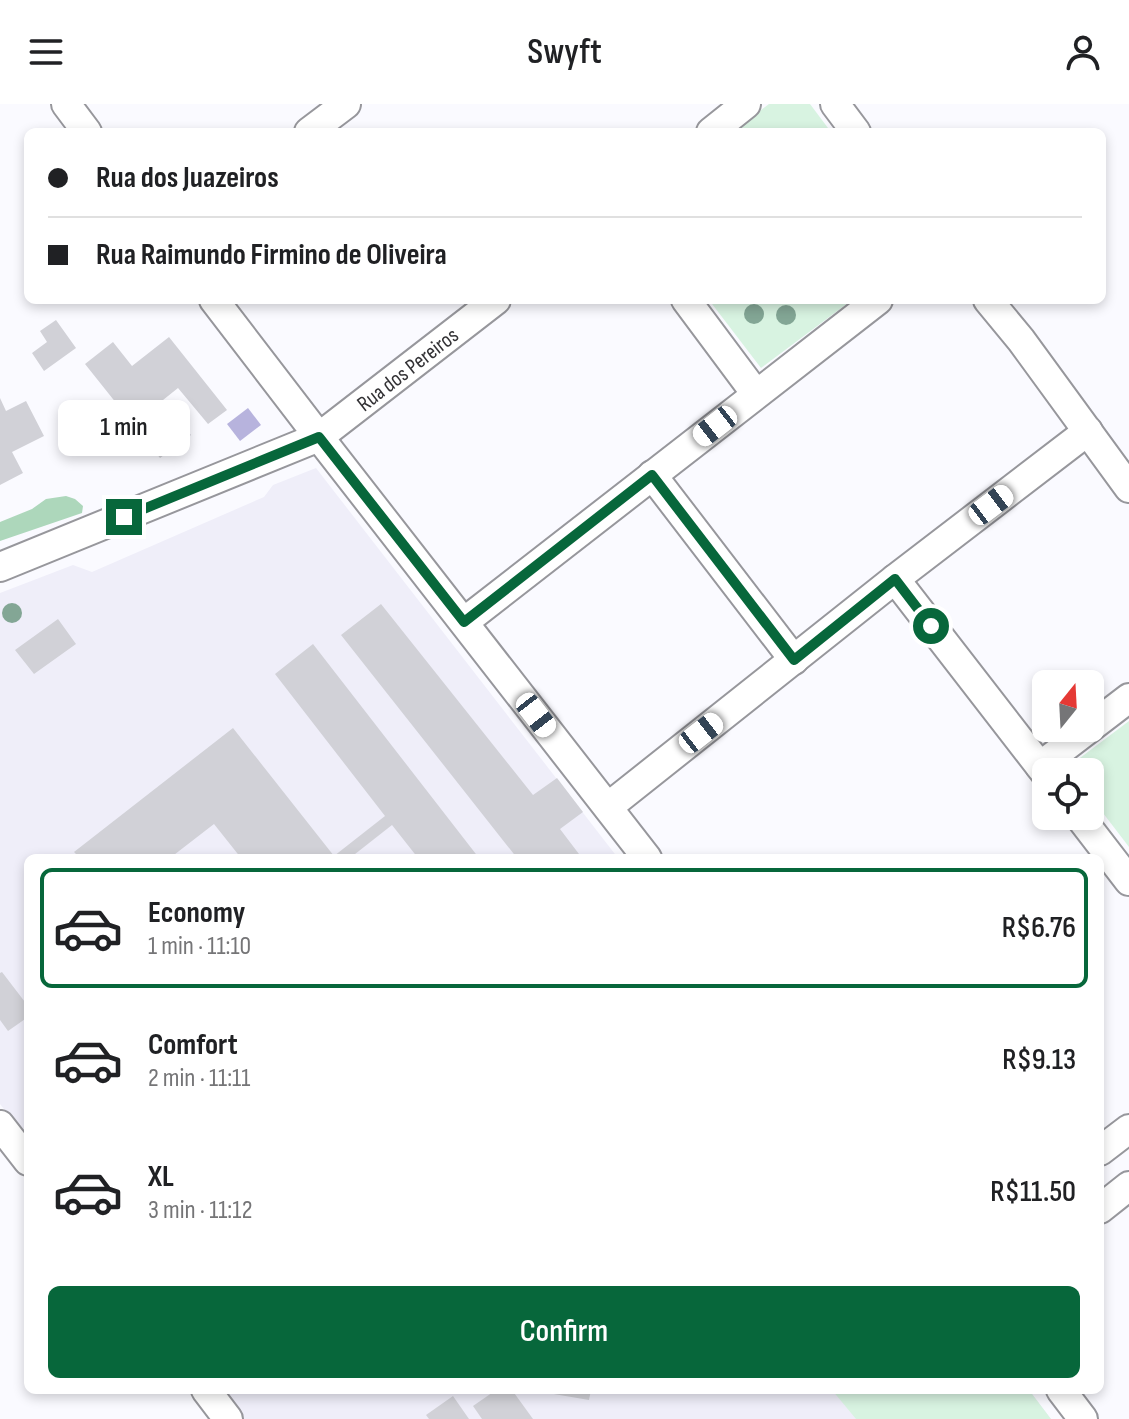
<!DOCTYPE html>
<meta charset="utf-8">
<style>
:root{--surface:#fff;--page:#f2f2f2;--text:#202124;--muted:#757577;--line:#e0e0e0;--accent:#07673b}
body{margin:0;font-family:"Sofia Sans Condensed",sans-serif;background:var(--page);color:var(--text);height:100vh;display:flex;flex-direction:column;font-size:30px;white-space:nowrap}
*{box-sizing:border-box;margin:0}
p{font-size:26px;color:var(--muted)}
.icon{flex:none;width:44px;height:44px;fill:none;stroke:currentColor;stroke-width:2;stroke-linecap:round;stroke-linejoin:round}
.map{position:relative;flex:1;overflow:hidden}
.panel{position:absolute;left:24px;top:750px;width:1080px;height:540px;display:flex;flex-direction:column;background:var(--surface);border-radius:12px;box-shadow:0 4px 12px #0003}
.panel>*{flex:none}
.hud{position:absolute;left:24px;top:24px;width:1082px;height:176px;border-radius:12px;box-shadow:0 4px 12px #0003;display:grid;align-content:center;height:176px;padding:0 24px;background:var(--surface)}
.needle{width:52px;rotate:18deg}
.fabs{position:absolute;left:1032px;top:566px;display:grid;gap:16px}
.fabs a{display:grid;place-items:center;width:72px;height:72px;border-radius:12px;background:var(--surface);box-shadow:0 4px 12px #0003;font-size:40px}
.end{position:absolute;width:36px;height:36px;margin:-18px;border:10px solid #07673b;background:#fff;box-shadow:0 0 0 4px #fff}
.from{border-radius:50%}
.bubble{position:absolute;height:56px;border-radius:12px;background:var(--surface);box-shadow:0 4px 12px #0003;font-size:26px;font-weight:600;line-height:56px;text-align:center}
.car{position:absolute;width:24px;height:48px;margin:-24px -12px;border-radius:10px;box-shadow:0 0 6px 2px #0007;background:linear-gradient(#fff 24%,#345 0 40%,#fff 0 76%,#345 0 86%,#fff 0)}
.hud b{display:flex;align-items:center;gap:28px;height:76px;font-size:30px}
.hud b+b{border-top:2px solid var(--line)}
.hud i{width:20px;height:20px;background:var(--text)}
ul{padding:14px 0 0;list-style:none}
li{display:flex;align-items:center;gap:24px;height:120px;margin:0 16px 12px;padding:0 8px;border:4px solid transparent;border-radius:12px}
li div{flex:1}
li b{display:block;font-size:30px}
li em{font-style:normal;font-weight:600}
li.on{border-color:var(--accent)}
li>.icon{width:72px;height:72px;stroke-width:1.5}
.action{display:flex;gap:16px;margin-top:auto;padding:16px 24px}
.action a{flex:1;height:92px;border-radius:12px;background:var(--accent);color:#fff;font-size:32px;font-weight:600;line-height:92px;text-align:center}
header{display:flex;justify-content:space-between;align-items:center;height:104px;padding:0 24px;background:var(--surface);font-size:36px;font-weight:600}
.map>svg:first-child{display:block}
.built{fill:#efeef9}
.green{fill:#d8f3e1}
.forest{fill:#add7bb}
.water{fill:#b7b3dd}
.building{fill:#d1d1d7}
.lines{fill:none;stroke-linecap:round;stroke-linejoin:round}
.minor-casing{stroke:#97979c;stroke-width:32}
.minor{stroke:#fff;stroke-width:28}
.tree{fill:#83a695}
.route{stroke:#07673b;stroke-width:10}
.labels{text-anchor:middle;stroke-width:6;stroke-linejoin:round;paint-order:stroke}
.street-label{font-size:22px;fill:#333235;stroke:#fafaff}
</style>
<header><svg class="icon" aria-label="menu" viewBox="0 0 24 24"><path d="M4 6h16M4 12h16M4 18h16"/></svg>Swyft<svg class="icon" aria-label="person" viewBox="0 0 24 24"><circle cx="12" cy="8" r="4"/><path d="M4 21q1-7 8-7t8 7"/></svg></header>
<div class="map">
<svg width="1129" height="1315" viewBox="0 0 1129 1315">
<rect width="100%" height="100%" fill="#fafaff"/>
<path class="built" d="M316 364 618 754H28V1036L0 1000V489L73 461 92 468 264 393 273 381Z
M221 1286H1029L1051 1315H244Z"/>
<path class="green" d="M769 0H810L831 28H732Z
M709 196H852L761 264Z
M1129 617V743L1090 692V668H1072L1068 663Z
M832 1286H1029L1051 1315H856Z"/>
<path class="forest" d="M66 392 75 395 83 402 82 409 0 437V418L32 405 46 395Z"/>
<path class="water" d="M248 304 261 321 240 337 227 320Z"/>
<path class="building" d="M56 216 76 244 44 267 32 249 47 238 40 227Z
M169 233 227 306 208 320 178 284 163 296 191 331 160 354 85 260 113 238 132 262Z
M0 294 6 307 26 297 44 332 12 348 23 369 0 381Z
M381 500 533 691 557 674 583 708 560 725 582 754H517L341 531Z
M58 515 76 540 34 570 15 546Z
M313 540 479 754H418L392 721 350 754H241L214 720 170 754H80L74 748 233 624 334 752 385 712 275 570Z
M2 868 28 902V913L8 927 0 916V869Z
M496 1286H512L533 1315H482L473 1302Z
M542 1286H591L589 1296 542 1288Z
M453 1292 469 1315H429L426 1311Z"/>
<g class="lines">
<defs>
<g id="minor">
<path d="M66 0 87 28"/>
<path d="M835 0 856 28"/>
<path d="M309 28 346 0"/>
<path d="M711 28 746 0"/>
<path d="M214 196 319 333 647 754"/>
<path d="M686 196 756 290"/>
<path d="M988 196 1021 236 1129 384"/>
<path d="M652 371 794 556"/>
<path id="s1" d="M0 463 319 333 496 196"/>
<path d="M895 475 1046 670"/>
<path d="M464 518 878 196"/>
<path d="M1040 662 1129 594"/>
<path d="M608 703 895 475 1088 327"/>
<path d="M1079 712 1129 777"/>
<path d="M0 1021 28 1057"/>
<path d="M1100 1047 1129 1025"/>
<path d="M1100 1105 1129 1082"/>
<path d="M206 1286 228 1315"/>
<path d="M1061 1286 1083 1315"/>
</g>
</defs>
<use href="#minor" class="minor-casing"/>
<use href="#minor" class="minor"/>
</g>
<g class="tree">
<circle cx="754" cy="210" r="10"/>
<circle cx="786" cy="211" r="10"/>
<circle cx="12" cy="509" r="10"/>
</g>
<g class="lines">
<path class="route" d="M124 413 319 333 464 518 652 371 794 556 895 475 931 522"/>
</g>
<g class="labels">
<g class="street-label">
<text dy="8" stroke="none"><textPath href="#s1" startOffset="456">Rua dos Pereiros</textPath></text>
</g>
</g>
</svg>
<div class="fabs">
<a><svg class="needle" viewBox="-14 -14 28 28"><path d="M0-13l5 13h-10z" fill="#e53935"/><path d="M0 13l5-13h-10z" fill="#757577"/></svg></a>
<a><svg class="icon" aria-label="locate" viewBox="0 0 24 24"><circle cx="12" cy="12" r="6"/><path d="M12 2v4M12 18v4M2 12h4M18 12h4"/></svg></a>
</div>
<i class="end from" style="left:931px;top:522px"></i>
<i class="end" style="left:124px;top:413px"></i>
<div class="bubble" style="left:58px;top:296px;width:132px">1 min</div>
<i class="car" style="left:715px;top:322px;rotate:232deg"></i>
<i class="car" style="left:991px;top:401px;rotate:53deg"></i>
<i class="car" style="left:536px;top:611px;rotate:142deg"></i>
<i class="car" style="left:701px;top:629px;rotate:52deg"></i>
<div class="hud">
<b><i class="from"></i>Rua dos Juazeiros</b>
<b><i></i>Rua Raimundo Firmino de Oliveira</b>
</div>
<section class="panel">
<ul>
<li class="on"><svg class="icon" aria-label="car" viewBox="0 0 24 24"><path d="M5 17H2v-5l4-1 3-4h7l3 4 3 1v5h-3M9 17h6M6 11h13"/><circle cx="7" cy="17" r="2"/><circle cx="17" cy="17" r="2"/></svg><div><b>Economy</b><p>1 min · 11:10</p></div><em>R$6.76</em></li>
<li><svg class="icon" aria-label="car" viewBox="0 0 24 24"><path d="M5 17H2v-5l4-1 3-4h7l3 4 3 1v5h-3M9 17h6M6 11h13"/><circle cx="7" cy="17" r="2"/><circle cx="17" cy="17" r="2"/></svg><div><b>Comfort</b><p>2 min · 11:11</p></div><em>R$9.13</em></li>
<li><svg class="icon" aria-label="car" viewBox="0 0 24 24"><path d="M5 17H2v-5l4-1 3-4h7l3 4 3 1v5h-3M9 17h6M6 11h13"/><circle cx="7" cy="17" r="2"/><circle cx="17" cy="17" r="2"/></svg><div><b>XL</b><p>3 min · 11:12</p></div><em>R$11.50</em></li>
</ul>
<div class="action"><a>Confirm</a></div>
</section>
</div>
